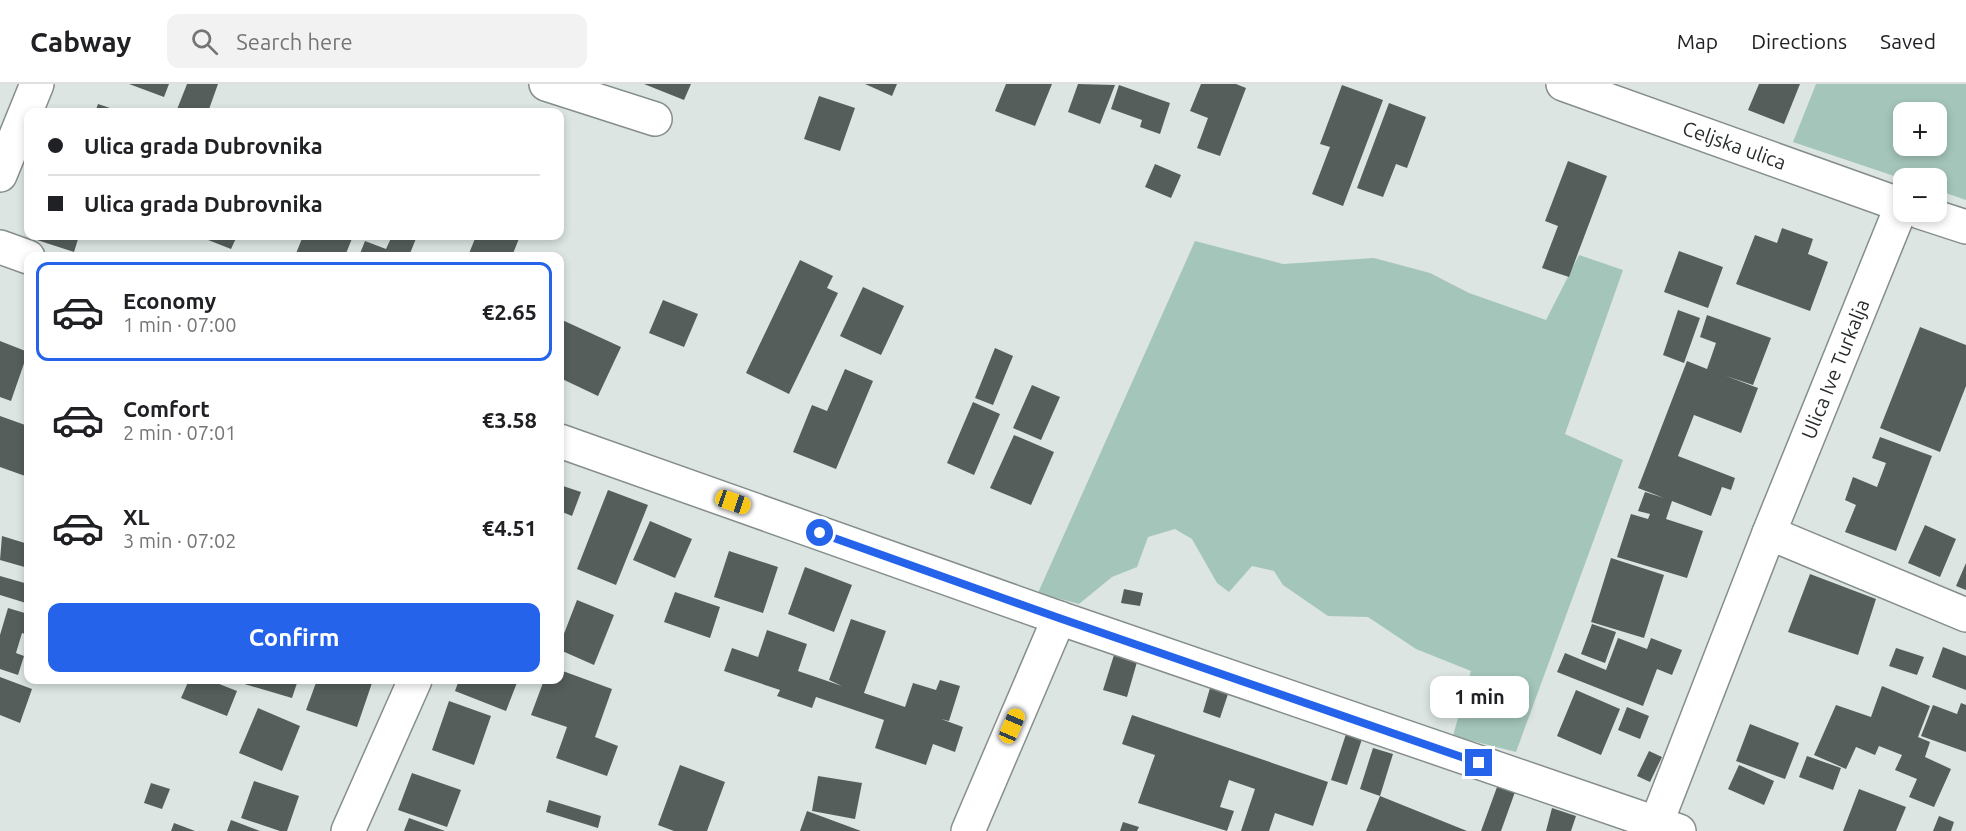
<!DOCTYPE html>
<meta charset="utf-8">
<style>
:root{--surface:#fff;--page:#f2f2f2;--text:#202124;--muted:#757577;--line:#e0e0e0;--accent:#2563eb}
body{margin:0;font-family:Ubuntu,sans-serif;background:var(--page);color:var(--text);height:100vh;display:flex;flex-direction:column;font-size:22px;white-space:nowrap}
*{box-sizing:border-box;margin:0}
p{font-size:20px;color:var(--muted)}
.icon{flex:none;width:33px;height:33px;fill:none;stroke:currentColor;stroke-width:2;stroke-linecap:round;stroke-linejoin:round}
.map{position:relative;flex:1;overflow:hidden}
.panel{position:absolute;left:24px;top:168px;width:540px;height:432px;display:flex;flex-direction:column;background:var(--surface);border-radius:12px;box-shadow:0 3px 9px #0003}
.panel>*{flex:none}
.guide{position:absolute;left:24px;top:24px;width:540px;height:132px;border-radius:12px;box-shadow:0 3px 9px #0003;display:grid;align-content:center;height:132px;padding:0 24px;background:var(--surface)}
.tools{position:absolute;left:1893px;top:18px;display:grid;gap:12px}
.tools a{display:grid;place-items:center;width:54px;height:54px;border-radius:12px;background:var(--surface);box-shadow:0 3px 9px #0003;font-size:30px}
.end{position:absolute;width:27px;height:27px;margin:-14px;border:8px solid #2563eb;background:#fff;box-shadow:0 0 0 3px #fff}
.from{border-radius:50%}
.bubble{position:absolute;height:42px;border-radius:12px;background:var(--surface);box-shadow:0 3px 9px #0003;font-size:20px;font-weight:700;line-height:42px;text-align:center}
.car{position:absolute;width:18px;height:36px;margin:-18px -9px;border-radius:8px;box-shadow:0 0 4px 2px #0007;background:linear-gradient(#f5c518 24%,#345 0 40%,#f5c518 0 76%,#345 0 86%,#f5c518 0)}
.guide b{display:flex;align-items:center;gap:21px;height:57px;font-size:22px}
.guide b+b{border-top:2px solid var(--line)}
.guide i{width:15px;height:15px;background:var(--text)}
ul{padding:10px 0 0;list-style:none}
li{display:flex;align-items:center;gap:18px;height:99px;margin:0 12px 9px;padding:0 12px;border:3px solid transparent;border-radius:12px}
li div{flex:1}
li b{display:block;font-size:22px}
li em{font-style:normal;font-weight:700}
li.on{border-color:var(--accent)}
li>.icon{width:54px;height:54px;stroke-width:1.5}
.primary-button{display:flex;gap:12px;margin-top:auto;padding:12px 24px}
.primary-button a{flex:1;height:69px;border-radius:12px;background:var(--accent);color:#fff;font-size:24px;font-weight:700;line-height:69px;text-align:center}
header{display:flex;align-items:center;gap:36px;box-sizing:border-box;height:84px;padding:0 30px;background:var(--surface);border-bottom:2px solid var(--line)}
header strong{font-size:28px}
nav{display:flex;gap:33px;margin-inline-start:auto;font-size:21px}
.search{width:420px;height:54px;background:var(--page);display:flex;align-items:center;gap:15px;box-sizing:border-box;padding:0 21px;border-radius:12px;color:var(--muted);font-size:22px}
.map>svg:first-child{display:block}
.green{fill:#a4c5ba;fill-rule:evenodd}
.building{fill:#565e5c}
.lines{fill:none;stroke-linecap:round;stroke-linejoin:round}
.minor-casing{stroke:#858e8b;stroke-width:36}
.minor{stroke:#fff;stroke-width:33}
.route{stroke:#2563eb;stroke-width:8}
.labels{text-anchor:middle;stroke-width:6;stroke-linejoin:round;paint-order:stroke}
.street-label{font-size:20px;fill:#272b2a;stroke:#dce5e2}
</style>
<header>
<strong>Cabway</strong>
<div class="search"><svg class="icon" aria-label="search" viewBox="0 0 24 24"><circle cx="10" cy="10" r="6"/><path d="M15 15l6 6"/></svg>Search here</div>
<nav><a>Map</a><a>Directions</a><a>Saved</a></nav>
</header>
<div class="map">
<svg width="1966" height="747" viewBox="0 0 1966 747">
<rect width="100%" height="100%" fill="#dce5e2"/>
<path class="green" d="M1816 0H1966V116L1937 106 1936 94 1903 95 1793 58ZM1904 28H1936V62H1904Z
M1195 157 1283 180 1374 174 1430 189 1469 209 1546 236 1579 171 1623 186 1565 350 1623 376 1516 668 1453 652 1471 587 1416 565 1368 533 1328 532 1283 501 1274 487 1252 482 1229 508 1217 499 1192 455 1175 445 1148 453 1137 483 1112 493 1079 520 1038 509Z"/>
<path class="building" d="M129 0H169L164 13Z
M187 0H218L208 28H176Z
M644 0H691L684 16Z
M865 0H897L892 12Z
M1006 0H1052L1035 42 995 27Z
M1078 0 1115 1 1100 40 1068 28Z
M1201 0H1236L1246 4 1220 72 1197 64 1208 34 1190 27Z
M1759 0H1800L1784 40 1748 26Z
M1119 1 1170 19 1160 50 1140 43 1142 36 1111 25Z
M1342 1 1383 16 1343 122 1312 110 1330 63 1320 60Z
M819 12 855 24 840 67 804 55Z
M1389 19 1426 33 1407 84 1396 80 1383 113 1357 104Z
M98 20 122 28H95Z
M1568 77 1607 92 1569 193 1542 184 1558 142 1545 137Z
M1155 80 1181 91 1171 114 1145 103Z
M1782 144 1813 155 1808 170 1828 178 1810 227 1736 200 1755 151 1777 159Z
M32 152H79L74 168 31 154Z
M198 152H237L231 165Z
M303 152H353L345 172H295Z
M392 152H417L409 172H359L365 157 386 165Z
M476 152H520L512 172H468Z
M1679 167 1723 183 1708 224 1664 208Z
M800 176 833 192 827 204 838 209 789 310 746 289Z
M863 203 904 222 881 271 840 252Z
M663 216 698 230 684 263 649 249Z
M1678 226 1700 234 1684 279 1663 271Z
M1707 231 1771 254 1753 301 1726 292 1758 304 1741 349 1694 331 1678 372 1735 394 1731 406 1722 403 1711 432 1672 417 1666 435 1703 447 1687 494 1617 473 1631 430 1648 435 1650 430 1638 427 1645 408 1664 414 1638 404 1687 277 1707 285 1716 259 1700 253Z
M560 235 621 263 598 312 560 294Z
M1920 243 1966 261V302L1940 368 1880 344Z
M0 257 28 268 11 317 0 313Z
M995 264 1013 272 993 321 975 314Z
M845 285 873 297 836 385 793 368 812 321 827 327Z
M1032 301 1060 313 1041 356 1013 344Z
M973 318 1000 330 974 391 947 379Z
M0 332 28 342V393L0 383Z
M1014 351 1054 368 1031 421 990 404Z
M1880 353 1932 372 1896 467 1845 448 1856 421 1845 416 1853 393 1877 403 1886 379 1872 374Z
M560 401 581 408 572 432 560 427Z
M608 406 648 421 616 501 577 485Z
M650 437 692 455 675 494 633 476Z
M1925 441 1956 455 1940 493 1908 479Z
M2 452 28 460V484L0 476Z
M729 467 778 483 763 529 714 513Z
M1611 474 1664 491 1644 554 1591 538Z
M1966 479V506L1956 502Z
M805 483 852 501 834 548 788 530Z
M1810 490 1876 515 1858 571 1788 548Z
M0 492 28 500 26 519 0 511Z
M1124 505 1143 509 1140 522 1121 519Z
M675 508 720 523 710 554 664 538Z
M577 516 614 531 594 581 560 566V560Z
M8 524 28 530V551L22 549 16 569 24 572 18 591 0 585V551Z
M851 535 886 547 864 609 905 623 913 599 936 606 940 596 960 602 949 637 941 635 963 643 955 668 933 660 926 681 875 664 884 636 816 613 812 624 777 612 780 606 724 587 732 564 758 573 767 546 807 560 798 587 842 602 829 596Z
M1592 540 1616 548 1605 579 1581 570Z
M1618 554 1647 565 1651 554 1682 566 1672 591 1657 585 1643 622 1557 588 1565 569 1606 586Z
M1943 563 1966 572V606L1932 593Z
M1896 564 1924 573 1917 591 1889 582Z
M1114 571 1137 578 1127 613 1103 606Z
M560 586 612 605 595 653 618 662 607 692 556 674 567 643 531 631 544 596H560Z
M0 593 32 605 20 639 0 631Z
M189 596H209L237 607 227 632 181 614Z
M231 596H298L292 614Z
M317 596H373L357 643 306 626Z
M459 596H518L506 627 455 607Z
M1882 602 1930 622 1918 653 1930 658 1925 673 1951 685 1934 723 1909 713 1917 695 1895 686 1902 671 1879 662 1875 671 1856 663 1846 685 1814 671 1836 621 1871 633Z
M1210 604 1228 610 1220 634 1203 628Z
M1576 606 1620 625 1601 671 1557 652Z
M449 617 491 632 474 681 432 666Z
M1961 619 1966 621V668L1921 652 1933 621 1957 630Z
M1627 623 1649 632 1640 655 1618 646Z
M258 624 300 642 282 687 239 669Z
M1132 631 1328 698 1313 742 1275 729 1269 747H1241L1255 705 1229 696 1220 723 1234 727 1227 747 1138 719 1155 671 1122 660Z
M1750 640 1799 659 1785 695 1736 677Z
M1346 650 1362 655 1347 701 1331 696Z
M1373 664 1393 670 1380 712 1360 705Z
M1649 667 1662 673 1650 698 1637 692Z
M1807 672 1841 684 1833 706 1799 693Z
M680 681 725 698 707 747H674L658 741Z
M1739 681 1774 697 1764 721 1728 705Z
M412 689 461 706 447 743 398 726Z
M818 692 862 699 855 735 812 727Z
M254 697 299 712 287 747H280L241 734Z
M151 699 170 705 162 725 144 719Z
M1497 703 1515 708 1501 747H1481Z
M1859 705 1906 723 1896 747H1843Z
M1380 712 1467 747H1366Z
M549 716 601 732 598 744 546 728Z
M1552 724 1576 732 1571 747H1546Z
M807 727 861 747H800Z
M1939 732 1954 738 1951 747H1933Z
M409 734 445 747H404Z
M231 736 260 747H227Z
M1123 738 1139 743 1137 747H1120Z
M174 739 195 747H171Z"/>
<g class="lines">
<defs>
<g id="minor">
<path d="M546 0 655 35"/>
<path id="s1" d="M1563 0 1904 122"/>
<path d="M0 91 37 0"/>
<path d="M1920 128 1966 143"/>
<path d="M0 163 28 173"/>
<path d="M560 357 1059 534 1679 747"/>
<path d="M1769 449 1966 531"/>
<path id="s2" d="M1656 740 1769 449 1902 121"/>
<path d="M348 747 415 596"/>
<path d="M968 747 1059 534"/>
</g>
</defs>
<use href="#minor" class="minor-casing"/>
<use href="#minor" class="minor"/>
</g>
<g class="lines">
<path class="route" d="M820 449 1059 534 1479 679"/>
</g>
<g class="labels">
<g class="street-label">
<text dy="7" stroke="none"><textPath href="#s1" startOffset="182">Celjska ulica</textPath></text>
<text dy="7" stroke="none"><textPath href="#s2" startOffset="489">Ulica Ive Turkalja</textPath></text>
</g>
</g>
</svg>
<div class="tools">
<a>+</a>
<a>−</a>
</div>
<i class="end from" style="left:820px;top:449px"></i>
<i class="end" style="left:1479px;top:679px"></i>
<div class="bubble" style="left:1430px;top:592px;width:99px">1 min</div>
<i class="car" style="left:733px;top:418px;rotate:109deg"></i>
<i class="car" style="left:1012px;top:642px;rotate:23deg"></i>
<div class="guide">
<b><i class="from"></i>Ulica grada Dubrovnika</b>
<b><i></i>Ulica grada Dubrovnika</b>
</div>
<section class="panel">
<ul>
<li class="on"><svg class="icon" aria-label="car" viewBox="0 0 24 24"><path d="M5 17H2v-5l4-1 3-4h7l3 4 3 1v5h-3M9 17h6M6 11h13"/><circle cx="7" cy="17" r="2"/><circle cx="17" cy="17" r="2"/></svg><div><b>Economy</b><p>1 min · 07:00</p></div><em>€2.65</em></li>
<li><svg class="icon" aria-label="car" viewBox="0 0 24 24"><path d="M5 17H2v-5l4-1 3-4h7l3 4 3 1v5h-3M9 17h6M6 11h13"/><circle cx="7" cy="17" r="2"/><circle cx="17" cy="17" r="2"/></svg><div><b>Comfort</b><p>2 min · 07:01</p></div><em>€3.58</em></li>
<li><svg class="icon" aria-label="car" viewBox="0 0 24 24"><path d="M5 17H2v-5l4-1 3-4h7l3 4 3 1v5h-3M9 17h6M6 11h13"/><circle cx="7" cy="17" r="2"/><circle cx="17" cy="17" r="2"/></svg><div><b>XL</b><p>3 min · 07:02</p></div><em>€4.51</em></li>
</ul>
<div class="primary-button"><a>Confirm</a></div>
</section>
</div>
